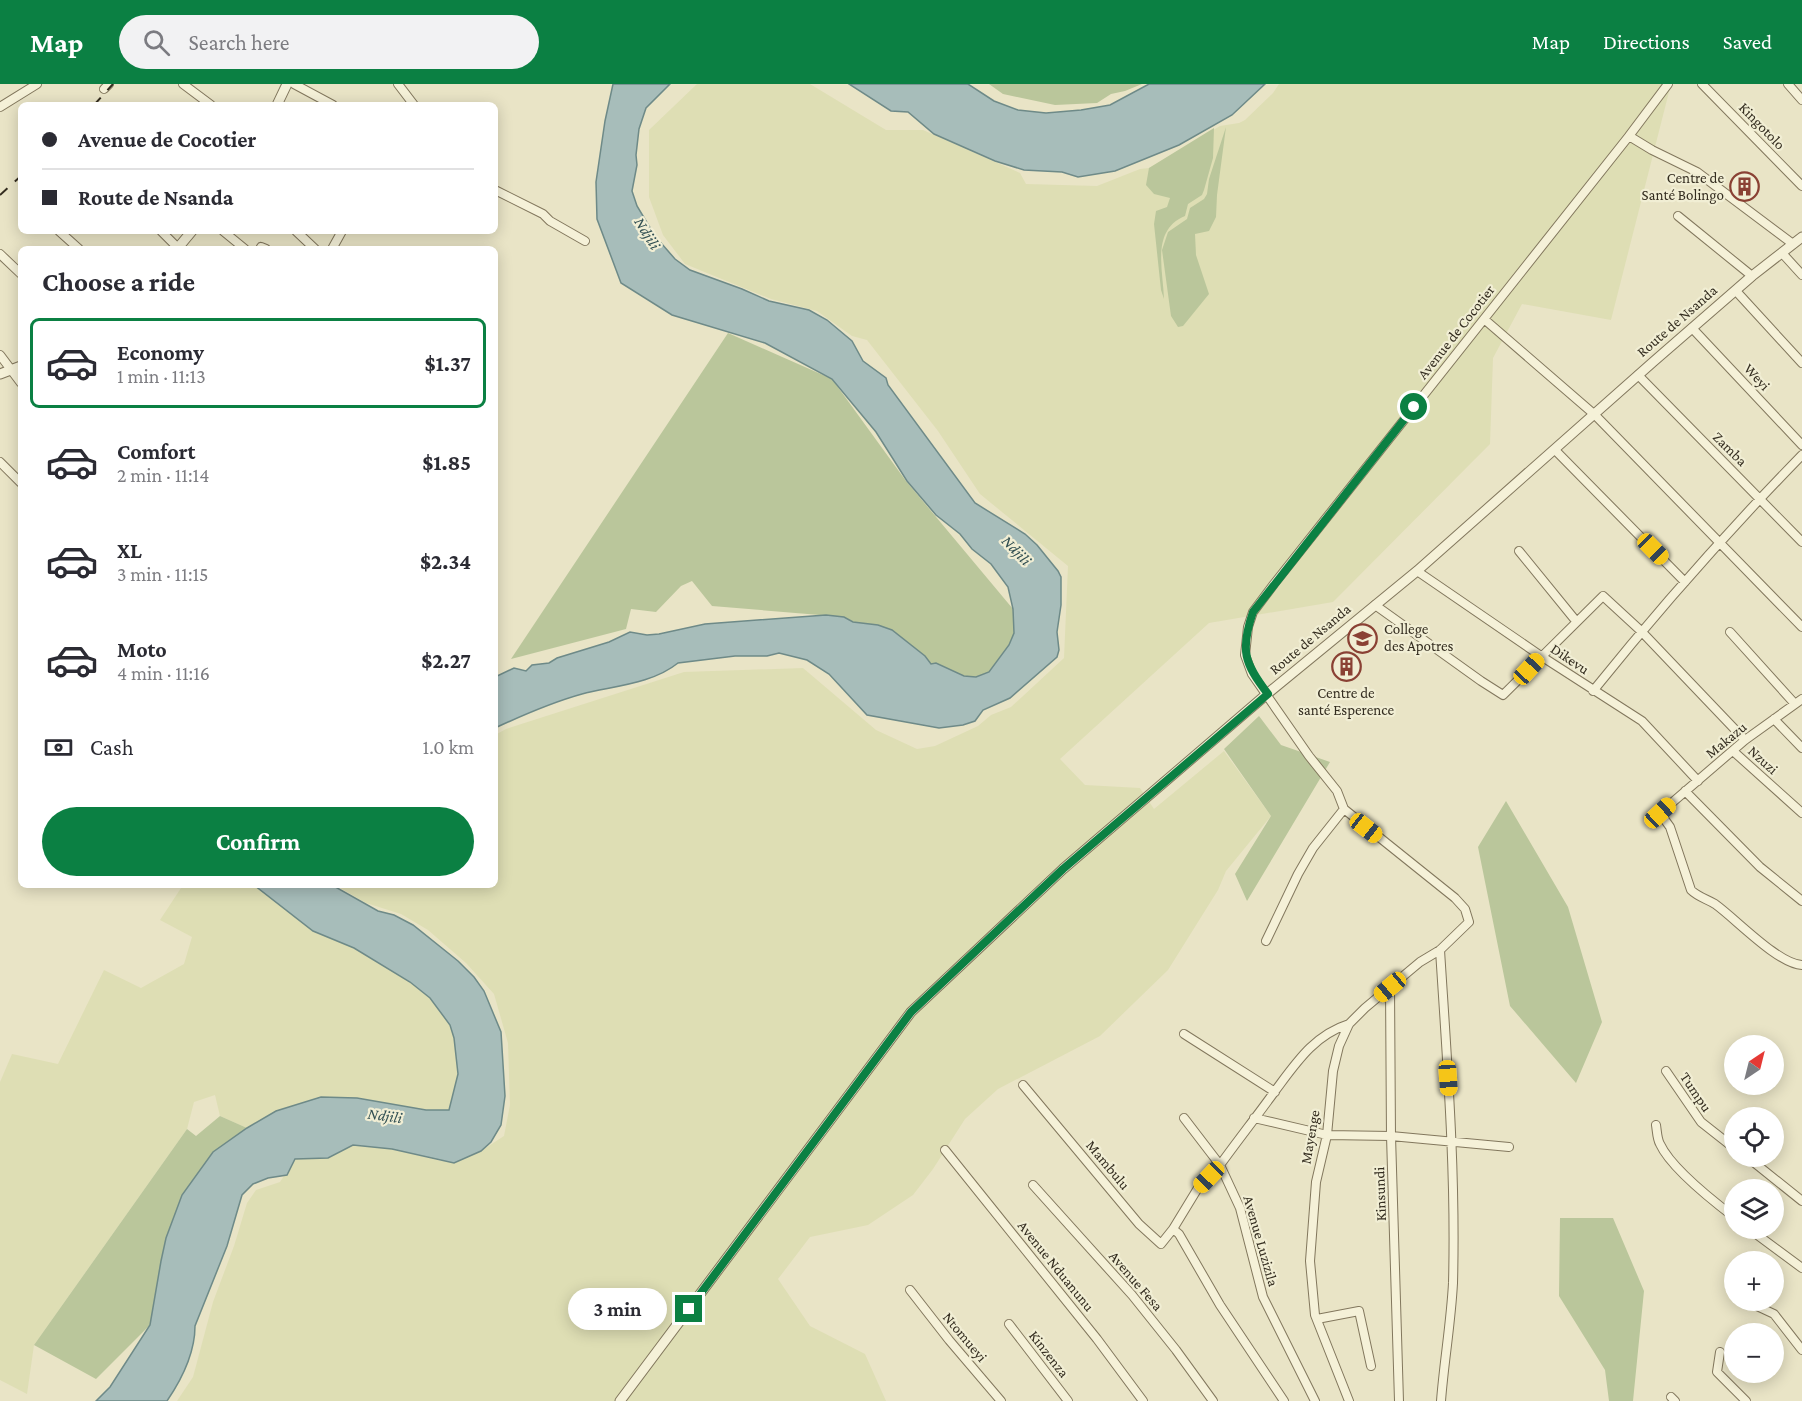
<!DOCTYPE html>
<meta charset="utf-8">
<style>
:root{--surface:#fff;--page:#f2f2f3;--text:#2b2b33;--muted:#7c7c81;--line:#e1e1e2;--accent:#0b8043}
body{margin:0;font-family:"Crimson Pro",serif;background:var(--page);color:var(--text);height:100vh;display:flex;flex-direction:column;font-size:22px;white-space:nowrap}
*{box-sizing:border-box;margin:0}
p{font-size:20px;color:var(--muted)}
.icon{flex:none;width:33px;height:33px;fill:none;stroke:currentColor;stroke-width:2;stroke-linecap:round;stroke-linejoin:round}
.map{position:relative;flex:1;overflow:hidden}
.details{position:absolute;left:18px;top:162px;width:480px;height:642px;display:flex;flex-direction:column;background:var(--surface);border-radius:9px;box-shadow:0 3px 15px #0003}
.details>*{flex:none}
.guide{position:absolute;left:18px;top:18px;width:480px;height:132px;border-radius:9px;box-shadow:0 3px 15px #0003;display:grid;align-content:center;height:132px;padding:0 24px;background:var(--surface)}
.needle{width:39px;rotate:35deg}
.fabs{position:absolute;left:1724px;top:951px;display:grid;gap:12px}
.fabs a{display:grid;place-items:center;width:60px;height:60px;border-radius:50%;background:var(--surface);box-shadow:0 3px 15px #0003;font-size:30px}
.end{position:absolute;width:27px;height:27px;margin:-14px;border:8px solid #0b8043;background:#fff;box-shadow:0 0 0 3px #fff}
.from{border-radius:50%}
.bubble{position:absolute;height:42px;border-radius:21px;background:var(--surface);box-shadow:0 3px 15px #0003;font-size:20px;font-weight:700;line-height:42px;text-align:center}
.car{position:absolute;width:18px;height:36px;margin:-18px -9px;border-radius:8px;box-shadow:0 0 4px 2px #0007;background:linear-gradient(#f5c518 24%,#345 0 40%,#f5c518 0 76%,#345 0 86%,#f5c518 0)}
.guide b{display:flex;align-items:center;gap:21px;height:57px;font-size:22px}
.guide b+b{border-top:2px solid var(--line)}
.guide i{width:15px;height:15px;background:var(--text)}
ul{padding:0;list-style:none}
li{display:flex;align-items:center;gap:18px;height:90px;margin:0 12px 9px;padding:0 12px;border:3px solid transparent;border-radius:9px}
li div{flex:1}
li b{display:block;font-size:22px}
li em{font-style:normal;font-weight:700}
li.active{border-color:var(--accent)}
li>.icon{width:54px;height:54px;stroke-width:1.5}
h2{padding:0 24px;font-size:27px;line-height:72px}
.pay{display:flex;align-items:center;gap:15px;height:66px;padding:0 24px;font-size:22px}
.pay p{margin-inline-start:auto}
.primary-button{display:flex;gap:12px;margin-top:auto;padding:12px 24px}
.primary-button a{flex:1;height:69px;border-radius:36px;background:var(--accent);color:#fff;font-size:24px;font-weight:700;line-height:69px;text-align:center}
header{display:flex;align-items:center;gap:36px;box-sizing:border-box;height:84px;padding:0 30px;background:var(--accent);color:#fff}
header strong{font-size:28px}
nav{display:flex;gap:33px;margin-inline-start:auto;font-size:21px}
.search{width:420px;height:54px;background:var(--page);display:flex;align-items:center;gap:15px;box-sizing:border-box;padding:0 21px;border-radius:33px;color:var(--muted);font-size:22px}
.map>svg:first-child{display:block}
.farmland{fill:#dedeb4}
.green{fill:#bac69b}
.water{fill:#a7bdba;stroke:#6e8a88;stroke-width:1.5}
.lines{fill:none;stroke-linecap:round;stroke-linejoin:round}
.minor-casing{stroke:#82775d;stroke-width:10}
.tertiary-casing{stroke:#82775d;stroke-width:11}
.minor{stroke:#f5f1d8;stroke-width:8}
.tertiary{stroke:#f5f1d8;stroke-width:9}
.rail{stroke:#342d20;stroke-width:2;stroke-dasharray:10 10;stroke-linecap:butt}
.route{stroke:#0b8043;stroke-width:8}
.labels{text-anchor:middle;stroke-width:4.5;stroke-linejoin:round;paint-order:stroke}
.street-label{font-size:15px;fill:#342d20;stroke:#f1eed4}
.poi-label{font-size:15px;fill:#342d20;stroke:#f1eed4;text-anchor:end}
.water-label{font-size:16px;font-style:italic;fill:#314f52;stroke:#f1eed4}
</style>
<header>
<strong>Map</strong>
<div class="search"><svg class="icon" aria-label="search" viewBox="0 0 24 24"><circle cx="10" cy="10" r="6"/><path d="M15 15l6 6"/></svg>Search here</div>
<nav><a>Map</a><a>Directions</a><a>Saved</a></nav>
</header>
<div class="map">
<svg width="1802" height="1317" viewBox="0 0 1802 1317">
<rect width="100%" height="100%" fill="#e9e4c6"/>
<path class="farmland" d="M697 0H810L886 46H923L1020 89 1026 100 1097 102 1140 85 1149 84 1220 42 1239 39 1245 36 1273 9 1279 0H1671L1611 236 1522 220 1493 274 1490 360 1333 518 1209 539 1060 675 1085 701 1140 704 1154 725 1224 667 1271 732 1226 787 1218 806 1168 886 1100 952 998 1005 965 1035 933 1085 913 1111 868 1141 810 1153 778 1195 810 1242 865 1270 886 1317H177L193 1293 213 1218 234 1162 247 1119 256 1106 280 1098 295 1075 328 1074 353 1061 392 1065 441 1077 481 1067 504 1052 510 1021 508 959 494 910 466 879 428 846 401 830 366 819 335 801H495V651L506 645 684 588 803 584 876 646 917 665 935 662 978 642 991 631 1011 623 1064 574 1068 482 980 410 938 347 867 256 852 252 817 227 771 215 685 180 663 151 649 113V46Z
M183 801H254L313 847 341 857 410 898 430 914 450 941 454 954 458 990 454 1011 449 1026H426L357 1014 276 1027 247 1044 220 1032 215 1011 194 1018 187 1045 34 1261 27 1310 0 1296V998L12 970 58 980 104 886 141 904 184 880 192 853 160 836Z"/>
<path class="green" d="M989 0H1142L1125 7 1111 10 1097 19 1055 21 1003 10Z
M1226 43 1217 111 1216 133 1209 147 1195 150 1196 171 1209 210 1183 242 1178 243 1171 232 1162 166 1168 148 1187 135 1190 124 1204 115 1207 110 1209 95Z
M1214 44 1213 74 1204 106 1202 111 1188 120 1185 132C1151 146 1163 185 1164 215L1161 206 1154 140 1156 127 1167 123 1170 114 1154 110 1146 101 1149 84Z
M728 249 832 295 906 397 1013 525 1014 549 1009 561 989 588 976 593 964 592 931 580 925 572 892 546 853 538 844 533 712 522 692 497 681 502 656 528 631 525 626 545 511 575Z
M1259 632 1281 661 1330 678 1247 817 1235 790 1271 732 1224 665Z
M1506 717 1568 823 1602 938 1576 999 1510 922 1478 763Z
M220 1032 247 1044 213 1068 182 1111 166 1154 161 1177 150 1241 96 1295 34 1261 187 1045 196 1052Z
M1560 1134H1613L1644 1207 1633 1317H1609L1605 1286 1559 1212Z"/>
<path class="water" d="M613 0H670L646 24 639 45 636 71 637 81 632 107 637 122 655 152 675 175 690 186 742 205 769 217 809 226 827 236 852 257 863 277 886 294 888 301 975 419 1025 450 1037 461 1058 487 1061 493V521L1057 548 1059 566 1057 573 1010 614 983 626 975 637 963 641 939 644 867 631 829 590 807 576 779 569 767 572H735L678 579C652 600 613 602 582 610 553 618 523 631 495 644V593L514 584 526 587 532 581 549 579 557 574 609 558 630 548 647 551 659 550 705 540 826 531 844 533 853 538 878 541 892 546 925 572 931 580 936 579 964 592 976 593 989 588 1009 561 1014 549 1013 525 1008 503 991 480 972 465 960 450 936 431 907 397 876 348 832 295 765 259 672 231 621 199 597 135 596 98 605 37Z
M849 0H968L994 17 1018 26 1046 29 1081 26 1110 21 1149 0H1265L1232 31 1179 61 1115 87 1078 93 1062 88 1024 86 995 77 934 50 908 28 891 27Z
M254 801H332L378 827 394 831 413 841 458 877 474 893 484 907 501 948 505 1012 501 1041 491 1058 481 1067 454 1079 392 1065 353 1061 328 1074 295 1075 287 1091 268 1094 253 1100 242 1111 227 1162 195 1242C195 1269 182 1295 167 1317H96L110 1303 150 1241 161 1177 166 1154 182 1111 213 1068 247 1044 276 1027 321 1013 357 1014 426 1026H449L458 990 454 954 450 941 430 914 410 898 354 864 313 847Z"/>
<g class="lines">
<defs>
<path id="minor" d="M183 0 211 21
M294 0 333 21
M398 0 414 21
M1702 0 1802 102
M1788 0 1802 16
M104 5 109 0
M0 23 37 0
M1629 52 1652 66 1697 88 1793 160
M495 106 543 130 550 137 585 157
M1678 132 1752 192
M59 147 79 165
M161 147 178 164
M223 147 245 165
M296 147 315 165
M260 165 261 163 266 165
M332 165 342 147
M1782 169 1802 191
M0 170 21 190
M1736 207 1802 279
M1484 235 1595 331 1802 543
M1692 244 1802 361
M0 271 21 299
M1638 291 1802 458
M1555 366 1685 498
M0 378 21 399
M1519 467 1576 537
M1417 487 1541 572 1642 637 1698 697
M1375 521 1481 597 1503 611 1603 512 1641 547 1745 656
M1730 548 1795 620
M1593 607C1659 525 1729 446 1802 371
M1802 615 1745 656 1660 729 1670 743 1691 806C1698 813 1707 815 1715 820 1736 835 1778 880 1802 881
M1774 635 1802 664
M1733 667 1802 729
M1685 707 1760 783 1802 817
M1266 857 1298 790 1313 764 1344 725
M1440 866C1447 976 1456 1088 1453 1199 1451 1238 1444 1278 1441 1317
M1390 903 1391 1052 1399 1317
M1184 950 1275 1008
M1666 987 1701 1038 1734 1064
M1023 1001 1139 1140 1161 1160 1173 1145
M1184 1034 1220 1081 1198 1104 1173 1145 1179 1150 1220 1221 1284 1317
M1254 1034 1327 1051 1391 1052 1509 1063
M1656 1041C1657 1047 1657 1055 1660 1060 1671 1084 1713 1117 1734 1133
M945 1066 1097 1255 1143 1317
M1746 1072 1802 1117
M1033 1101 1132 1211 1176 1266 1213 1317
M1748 1144 1802 1184
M1734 1200 1730 1203 1734 1206
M910 1206 949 1256 1001 1317
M1744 1216 1774 1230 1802 1266
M1317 1235 1359 1227 1371 1282
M1009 1240 1068 1317
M1720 1268 1717 1288 1746 1317
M1671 1313 1675 1317
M1315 1317 1263 1213 1240 1124 1220 1081C1238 1056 1257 1032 1275 1007 1296 979 1314 951 1349 940
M1349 1317 1315 1231 1310 1177 1316 1098 1327 1051 1333 987 1339 962 1349 940 1365 924 1420 878 1440 866 1469 838 1465 825 1455 814 1344 725 1337 707 1309 672 1252 590 1245 571 1248 543 1253 528 1274 500 1629 52 1668 0"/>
<path id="tertiary" d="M277 21 287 0
M177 165 192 147
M0 290 21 282
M620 1317 911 928 1063 785 1267 610 1417 487 1653 278 1752 192 1802 153"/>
</defs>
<use href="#minor" class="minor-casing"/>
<use href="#tertiary" class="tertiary-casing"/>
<use href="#minor" class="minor"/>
<use href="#tertiary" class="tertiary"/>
<path class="rail" d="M94 21 113 0
M0 111 21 92"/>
</g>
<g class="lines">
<path class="route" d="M689 1225 911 928 1063 785 1268 610C1244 579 1240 566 1253 528L1414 323"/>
</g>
<defs>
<symbol id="building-ring" viewBox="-11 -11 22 22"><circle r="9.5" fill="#f1eed4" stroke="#8a4134" stroke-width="1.5"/><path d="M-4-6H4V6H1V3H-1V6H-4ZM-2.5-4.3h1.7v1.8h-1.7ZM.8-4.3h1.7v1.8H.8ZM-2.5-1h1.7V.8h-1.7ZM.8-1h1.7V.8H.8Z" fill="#8a4134"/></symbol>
<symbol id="school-ring" viewBox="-11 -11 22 22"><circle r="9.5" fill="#f1eed4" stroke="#8a4134" stroke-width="1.5"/><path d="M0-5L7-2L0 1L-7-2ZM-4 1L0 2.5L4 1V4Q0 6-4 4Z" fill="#8a4134"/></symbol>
</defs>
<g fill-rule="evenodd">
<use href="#building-ring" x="1728" y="86" width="33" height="33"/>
<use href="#school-ring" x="1346" y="538" width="33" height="33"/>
<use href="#building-ring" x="1330" y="566" width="33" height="33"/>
</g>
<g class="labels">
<g class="street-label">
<text transform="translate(1762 42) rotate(46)" y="5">Kingotolo</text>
<text transform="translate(1677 237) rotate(-41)" y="5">Route de Nsanda</text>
<text transform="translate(1456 248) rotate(-52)" y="5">Avenue de Cocotier</text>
<text transform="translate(1757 293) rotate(47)" y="5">Weyi</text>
<text transform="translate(1730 365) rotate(45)" y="5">Zamba</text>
<text transform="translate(1310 555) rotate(-40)" y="5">Route de Nsanda</text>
<text transform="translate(1570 575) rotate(34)" y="5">Dikevu</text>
<text transform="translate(1726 656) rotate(-39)" y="5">Makazu</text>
<text transform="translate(1763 676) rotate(42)" y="5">Nzuzi</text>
<text transform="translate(1696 1008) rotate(56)" y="5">Tumpu</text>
<text transform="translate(1310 1053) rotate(-80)" y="5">Mayenge</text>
<text transform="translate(1108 1081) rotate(50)" y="5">Mambulu</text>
<text transform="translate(1380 1110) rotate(-92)" y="5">Kinsundi</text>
<text transform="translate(1261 1157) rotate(74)" y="5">Avenue Luzizila</text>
<text transform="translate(1056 1182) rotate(51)" y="5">Avenue Nduanunu</text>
<text transform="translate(1136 1197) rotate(49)" y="5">Avenue Fesa</text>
<text transform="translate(965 1253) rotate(50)" y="5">Ntomueyi</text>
<text transform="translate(1049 1270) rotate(52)" y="5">Kinzenza</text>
</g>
<g class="poi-label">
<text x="1724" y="99">Centre de<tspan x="1724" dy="17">Santé Bolingo</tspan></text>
<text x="1384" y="550" text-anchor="start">College<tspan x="1384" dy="17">des Apotres</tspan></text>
<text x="1346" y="614" text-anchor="middle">Centre de<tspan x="1346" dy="17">santé Esperence</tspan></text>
</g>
<g class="water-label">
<text transform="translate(648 149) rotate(58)" y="6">Ndjili</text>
<text transform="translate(1017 466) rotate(46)" y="6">Ndjili</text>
<text transform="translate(385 1031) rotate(8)" y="6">Ndjili</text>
</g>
</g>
</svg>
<div class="fabs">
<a><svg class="needle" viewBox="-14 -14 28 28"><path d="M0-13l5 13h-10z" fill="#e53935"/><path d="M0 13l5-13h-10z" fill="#7c7c81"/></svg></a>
<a><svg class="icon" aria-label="locate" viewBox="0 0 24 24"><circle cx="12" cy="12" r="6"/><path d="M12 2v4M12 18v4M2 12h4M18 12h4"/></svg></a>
<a><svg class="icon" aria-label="layers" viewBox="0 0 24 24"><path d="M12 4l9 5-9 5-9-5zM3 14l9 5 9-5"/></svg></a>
<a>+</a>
<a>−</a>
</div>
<i class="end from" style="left:1414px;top:323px"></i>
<i class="end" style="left:689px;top:1225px"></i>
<div class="bubble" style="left:568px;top:1204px;width:99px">3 min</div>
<i class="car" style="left:1653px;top:465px;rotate:135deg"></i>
<i class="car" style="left:1529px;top:585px;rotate:43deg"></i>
<i class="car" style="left:1660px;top:729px;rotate:47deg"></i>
<i class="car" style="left:1366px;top:744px;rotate:128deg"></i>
<i class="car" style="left:1390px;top:903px;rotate:230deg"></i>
<i class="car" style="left:1448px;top:994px;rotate:176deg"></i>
<i class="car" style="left:1209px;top:1093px;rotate:224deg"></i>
<div class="guide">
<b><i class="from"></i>Avenue de Cocotier</b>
<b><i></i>Route de Nsanda</b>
</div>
<section class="details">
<h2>Choose a ride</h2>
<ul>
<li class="active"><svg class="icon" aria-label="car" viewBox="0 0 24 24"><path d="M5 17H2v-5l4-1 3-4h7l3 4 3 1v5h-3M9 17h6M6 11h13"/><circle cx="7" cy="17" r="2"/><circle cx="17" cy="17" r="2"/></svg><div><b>Economy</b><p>1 min · 11:13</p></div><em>$1.37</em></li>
<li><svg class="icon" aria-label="car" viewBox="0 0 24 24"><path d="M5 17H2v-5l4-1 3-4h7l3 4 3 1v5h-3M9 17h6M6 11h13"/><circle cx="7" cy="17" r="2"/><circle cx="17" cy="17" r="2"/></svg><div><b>Comfort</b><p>2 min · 11:14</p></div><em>$1.85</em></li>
<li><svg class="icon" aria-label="car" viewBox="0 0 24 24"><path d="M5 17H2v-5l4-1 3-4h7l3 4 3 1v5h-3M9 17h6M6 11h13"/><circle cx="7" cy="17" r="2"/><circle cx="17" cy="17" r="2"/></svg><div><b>XL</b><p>3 min · 11:15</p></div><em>$2.34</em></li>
<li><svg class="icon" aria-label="car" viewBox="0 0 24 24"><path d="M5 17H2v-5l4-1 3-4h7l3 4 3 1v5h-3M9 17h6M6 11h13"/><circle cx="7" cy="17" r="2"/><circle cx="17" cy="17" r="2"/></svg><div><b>Moto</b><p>4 min · 11:16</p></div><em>$2.27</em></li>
</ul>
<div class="pay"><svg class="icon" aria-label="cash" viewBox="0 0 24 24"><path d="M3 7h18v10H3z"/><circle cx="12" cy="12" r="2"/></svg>Cash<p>1.0 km</p></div>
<div class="primary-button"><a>Confirm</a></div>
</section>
</div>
